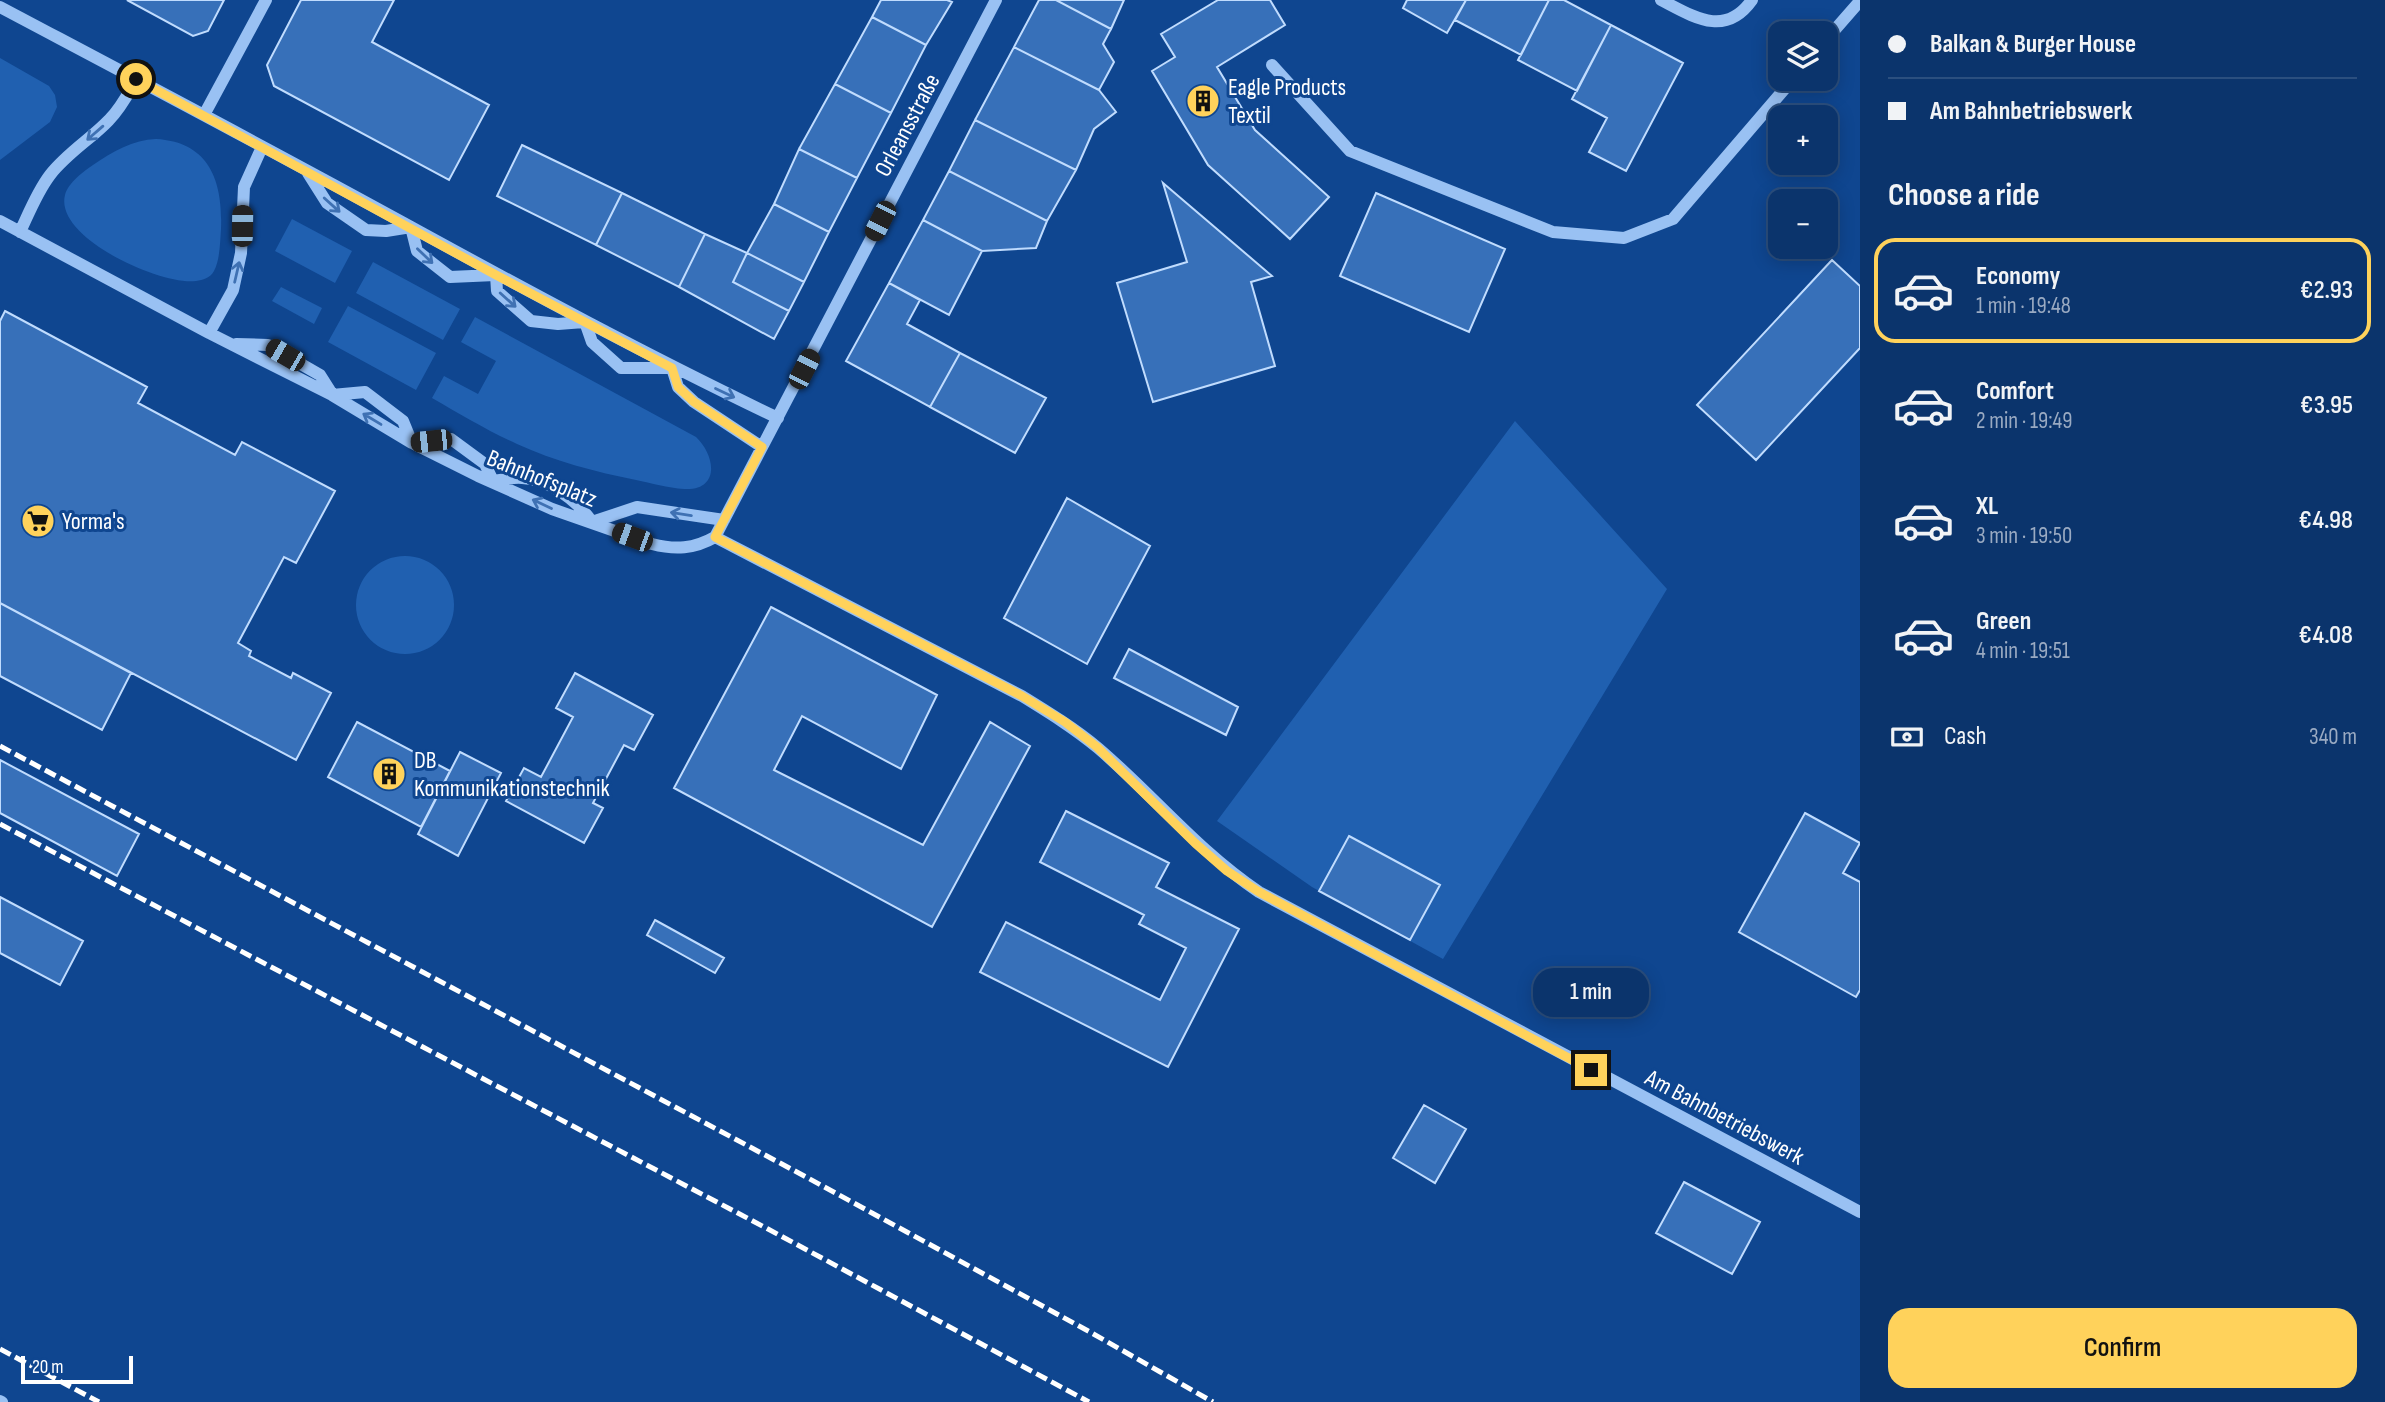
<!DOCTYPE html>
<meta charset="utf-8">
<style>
:root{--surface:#0b346c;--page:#193f74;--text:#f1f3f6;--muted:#9aaac2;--line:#2b4f7f;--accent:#ffd25b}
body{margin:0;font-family:"Sofia Sans Condensed",sans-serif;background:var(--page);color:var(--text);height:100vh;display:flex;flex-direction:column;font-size:26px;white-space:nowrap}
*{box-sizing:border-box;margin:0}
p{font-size:23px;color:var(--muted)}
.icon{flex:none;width:38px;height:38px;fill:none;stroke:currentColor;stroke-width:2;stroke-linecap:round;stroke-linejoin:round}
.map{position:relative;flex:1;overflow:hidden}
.details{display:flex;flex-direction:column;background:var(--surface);width:525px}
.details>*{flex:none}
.top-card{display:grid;align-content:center;height:154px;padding:0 28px;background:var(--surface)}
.buttons{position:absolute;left:1768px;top:21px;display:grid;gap:14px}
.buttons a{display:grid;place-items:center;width:70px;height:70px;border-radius:14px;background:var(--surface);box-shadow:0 4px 18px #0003,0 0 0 2px var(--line);font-size:35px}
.scale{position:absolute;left:21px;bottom:18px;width:112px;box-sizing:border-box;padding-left:7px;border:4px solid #fff;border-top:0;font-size:19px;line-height:24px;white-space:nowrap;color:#fff;-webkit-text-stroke:5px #0f4690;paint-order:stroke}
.end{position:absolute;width:32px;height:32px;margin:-16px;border:9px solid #ffd25b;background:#111;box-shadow:0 0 0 4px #111}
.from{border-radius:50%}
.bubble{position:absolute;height:49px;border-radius:21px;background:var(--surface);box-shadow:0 4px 18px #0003,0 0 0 2px var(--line);font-size:23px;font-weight:600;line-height:49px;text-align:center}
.car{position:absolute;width:21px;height:42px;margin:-21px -10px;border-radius:9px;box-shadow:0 0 5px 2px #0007;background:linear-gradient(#222 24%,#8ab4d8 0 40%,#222 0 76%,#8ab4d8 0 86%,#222 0)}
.top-card b{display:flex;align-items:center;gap:24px;height:66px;font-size:26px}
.top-card b+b{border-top:2px solid var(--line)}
.top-card i{width:18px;height:18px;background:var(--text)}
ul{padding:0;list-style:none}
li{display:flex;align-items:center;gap:21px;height:105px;margin:0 14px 10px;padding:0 14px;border:4px solid transparent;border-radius:21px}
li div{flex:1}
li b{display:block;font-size:26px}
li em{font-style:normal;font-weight:600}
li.on{border-color:var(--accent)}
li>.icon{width:63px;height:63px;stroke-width:1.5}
h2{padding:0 28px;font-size:32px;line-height:84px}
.pay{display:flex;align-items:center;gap:18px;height:77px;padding:0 28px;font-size:26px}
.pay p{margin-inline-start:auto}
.cta{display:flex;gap:14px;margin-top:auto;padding:14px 28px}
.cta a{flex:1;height:80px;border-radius:21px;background:var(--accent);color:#111;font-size:28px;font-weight:600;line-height:80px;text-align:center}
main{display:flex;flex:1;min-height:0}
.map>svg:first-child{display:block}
.green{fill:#2060b0}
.building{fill:#3770b9;stroke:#c0dcfe;stroke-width:2}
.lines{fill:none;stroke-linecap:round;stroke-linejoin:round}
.minor{stroke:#99c1f3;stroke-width:12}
.rail{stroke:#fff;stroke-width:5;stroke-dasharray:12 5;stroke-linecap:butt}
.oneway{stroke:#3f71b3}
.route{stroke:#ffd25b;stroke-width:9}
.labels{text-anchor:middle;stroke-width:6;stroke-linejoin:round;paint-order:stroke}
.poi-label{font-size:24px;fill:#fff;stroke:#0f4690;text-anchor:start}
.street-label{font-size:24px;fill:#fff;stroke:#0f4690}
</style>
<main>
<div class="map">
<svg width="1860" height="1402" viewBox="0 0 1860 1402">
<rect width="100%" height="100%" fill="#0f4690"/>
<path class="green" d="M0 58 49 86 55 95 57 107 50 122 0 160Z
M156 139C210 142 223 182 221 229 220 242 220 260 214 271 210 278 203 280 196 281 162 286 54 238 65 195 68 183 84 171 93 165 113 151 133 140 156 139Z
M292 219 352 251 335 283 275 251Z
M373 262 460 309 443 340 356 293Z
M281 287 322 308 314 324 272 301Z
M348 306 436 353 416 390 328 342Z
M475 317 696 437C716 456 720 491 684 489 668 488 651 483 636 480 596 472 554 461 517 444 488 431 460 414 432 398L444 376 478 394 496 361 461 342Z
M1515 421 1667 589 1443 959 1312 887 1217 821Z
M356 605a49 49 0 1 1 98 0a49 49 0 1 1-98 0Z"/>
<path class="building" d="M127 0H224L208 31 193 36Z
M301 0H394L372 42 489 105 449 180 274 86 267 65Z
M881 0H947L952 2 926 45 872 17Z
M1039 0H1056L1111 29 1103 44 1114 62 1099 90 1014 47Z
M1056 0H1124L1111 29Z
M1218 0H1270L1285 25 1217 67 1255 130 1329 197 1290 239 1208 165 1152 71 1175 57 1161 34Z
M1407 0H1466L1447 33 1403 8Z
M1466 0H1549L1521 55 1455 20Z
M1549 0H1564L1611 25 1577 91 1518 60Z
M872 17 926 45 891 113 835 84Z
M1611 25 1683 63 1626 171 1589 152 1607 118 1572 99Z
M1014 47 1099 90 1116 112 1094 129 1076 170 975 120Z
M835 84 891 113 857 178 799 149Z
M975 120 1076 170 1047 221 949 171Z
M522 145 622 193 596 245 497 196Z
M799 149 857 178 829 232 774 204Z
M949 171 1047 221 1036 248 982 251 923 220Z
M1163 183 1272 276 1251 282 1275 366 1153 402 1117 283 1187 262Z
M622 193 705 234 679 287 596 245Z
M1376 193 1505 249 1469 332 1340 276Z
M774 204 829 232 804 282 747 253Z
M923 220 982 251 949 315 889 283Z
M705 234 747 253 733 282 789 311 774 339 679 287Z
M747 253 804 282 789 311 733 282Z
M1832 260 1860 286V348L1756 460 1697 405Z
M889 283 920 300 907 324 960 353 930 407 846 361Z
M5 311 147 387 138 403 235 455 242 442 335 491 296 563 284 557 238 643 251 651 249 656 291 678 293 673 331 693 296 760 0 603V321Z
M960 353 1046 398 1015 453 930 407Z
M1067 498 1150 546 1087 664 1004 618Z
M0 603 131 673 102 730 0 676Z
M771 607 937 695 901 769 802 716 774 770 923 845 990 722 1030 746 932 927 674 788Z
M1129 649 1238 707 1226 735 1114 678Z
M575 673 653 715 634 750 624 745 593 803 603 808 584 843 506 801 524 768 541 777 573 717 556 708Z
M357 722 450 771 421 827 328 777Z
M460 752 501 773 458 856 418 834Z
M0 760 139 834 117 876 0 813Z
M1066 811 1169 863 1156 887 1239 929 1168 1067 980 972 1006 922 1160 1000 1186 948 1139 924 1144 915 1040 862Z
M1805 813 1860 843 1843 873 1860 882V990L1856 997 1739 932Z
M1349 836 1440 885 1410 940 1319 891Z
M0 897 83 941 60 985 0 953Z
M655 920 724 958 715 973 647 935Z
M1424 1105 1466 1129 1435 1183 1393 1158Z
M1684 1182 1760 1222 1732 1274 1656 1233Z"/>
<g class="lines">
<path class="minor" d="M1661 0C1694 17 1725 38 1752 0
M0 7C134 78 269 149 402 222 526 290 650 357 778 418
M1825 41 1860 1
M1272 65 1350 151 1553 232 1624 238 1673 219 1793 79
M204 115 266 0
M308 173 327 203 366 230 386 231 411 227
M0 221 209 333 332 395 412 443 478 476 552 509 652 544C675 550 694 549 715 537L996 0
M411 227 417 251 450 277 495 275
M20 232C29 213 37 192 50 175 67 153 91 139 109 120 121 108 128 94 136 80
M496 275 497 291 531 321 558 324 584 322
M585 322 592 342 621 368H668
M209 333 233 290 241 253 244 187 262 147
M236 344 268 345 320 375 332 394
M672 368 678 387 694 402 762 447
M332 395 365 392 403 421 412 443
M413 443 451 439 485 464 493 481
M493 481C502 480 513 477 522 478 549 479 577 500 592 522
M592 522 637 507 724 520
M715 537 1022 696C1048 712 1074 728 1098 748 1154 796 1197 850 1259 892L1860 1212
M0 1401 2 1402"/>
<path class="rail" d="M0 746 808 1178 1090 1332 1213 1402
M0 824 768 1229 1089 1402
M0 1349 99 1402"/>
</g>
<defs><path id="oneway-shaft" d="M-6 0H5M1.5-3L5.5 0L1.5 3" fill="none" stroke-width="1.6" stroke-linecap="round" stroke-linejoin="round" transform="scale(1.75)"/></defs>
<g class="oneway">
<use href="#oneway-shaft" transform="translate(95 133) rotate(139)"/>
<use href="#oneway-shaft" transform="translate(332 205) rotate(42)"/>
<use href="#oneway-shaft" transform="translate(425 256) rotate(44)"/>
<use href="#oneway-shaft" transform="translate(237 272) rotate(-77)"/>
<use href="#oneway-shaft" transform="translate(508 300) rotate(42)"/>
<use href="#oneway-shaft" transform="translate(725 393) rotate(25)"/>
<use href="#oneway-shaft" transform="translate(372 419) rotate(-149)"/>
<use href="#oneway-shaft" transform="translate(542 504) rotate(-155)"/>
<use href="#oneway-shaft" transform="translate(681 514) rotate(-171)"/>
</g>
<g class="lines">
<path class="route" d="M136 79 496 275 672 368 678 387 694 402 762 447 715 537 1022 696 1065 722 1097 747 1195 843 1227 871 1259 892 1591 1070"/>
</g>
<defs>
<symbol id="building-disc" viewBox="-11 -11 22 22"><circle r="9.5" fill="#ffd25b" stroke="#0f4690"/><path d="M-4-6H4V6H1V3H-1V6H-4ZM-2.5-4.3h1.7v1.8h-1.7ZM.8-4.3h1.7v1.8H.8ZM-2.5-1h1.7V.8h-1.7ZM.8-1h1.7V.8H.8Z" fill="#111"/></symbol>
<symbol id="supermarket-disc" viewBox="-11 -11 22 22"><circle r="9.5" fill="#ffd25b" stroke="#0f4690"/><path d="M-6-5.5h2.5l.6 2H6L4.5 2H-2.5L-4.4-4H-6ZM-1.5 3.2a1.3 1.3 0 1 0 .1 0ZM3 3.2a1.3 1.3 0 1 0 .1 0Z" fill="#111"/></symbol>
</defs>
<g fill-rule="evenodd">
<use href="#building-disc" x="1184" y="82" width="38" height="38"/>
<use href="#supermarket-disc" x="19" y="502" width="38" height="38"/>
<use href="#building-disc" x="370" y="755" width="38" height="38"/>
</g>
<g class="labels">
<g class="poi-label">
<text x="1228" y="95">Eagle Products<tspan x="1228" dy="28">Textil</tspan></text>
<text x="62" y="529">Yorma's</text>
<text x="414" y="768">DB<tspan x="414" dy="28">Kommunikationstechnik</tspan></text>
</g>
<g class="street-label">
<text transform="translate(907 125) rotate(-62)" y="8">Orleansstraße</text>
<text transform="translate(542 478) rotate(22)" y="8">Bahnhofsplatz</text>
<text transform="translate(1725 1117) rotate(28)" y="8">Am Bahnbetriebswerk</text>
</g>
</g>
</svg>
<div class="buttons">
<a><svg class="icon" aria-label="layers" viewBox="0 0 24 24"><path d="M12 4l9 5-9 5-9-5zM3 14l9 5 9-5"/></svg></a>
<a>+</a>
<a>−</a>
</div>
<div class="scale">20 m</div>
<i class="end from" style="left:136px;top:79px"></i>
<i class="end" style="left:1591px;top:1070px"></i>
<div class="bubble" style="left:1533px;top:968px;width:116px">1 min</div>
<i class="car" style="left:880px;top:221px;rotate:207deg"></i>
<i class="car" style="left:242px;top:226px;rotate:1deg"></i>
<i class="car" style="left:285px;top:355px;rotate:300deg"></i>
<i class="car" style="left:804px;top:369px;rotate:27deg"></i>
<i class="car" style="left:431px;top:441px;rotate:264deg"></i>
<i class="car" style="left:632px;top:537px;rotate:290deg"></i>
</div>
<section class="details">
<div class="top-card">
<b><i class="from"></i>Balkan &amp; Burger House</b>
<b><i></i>Am Bahnbetriebswerk</b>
</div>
<h2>Choose a ride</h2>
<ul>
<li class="on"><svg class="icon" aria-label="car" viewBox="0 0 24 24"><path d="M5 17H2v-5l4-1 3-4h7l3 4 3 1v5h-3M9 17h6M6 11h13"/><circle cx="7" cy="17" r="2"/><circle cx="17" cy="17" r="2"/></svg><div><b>Economy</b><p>1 min · 19:48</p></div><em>€2.93</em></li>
<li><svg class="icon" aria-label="car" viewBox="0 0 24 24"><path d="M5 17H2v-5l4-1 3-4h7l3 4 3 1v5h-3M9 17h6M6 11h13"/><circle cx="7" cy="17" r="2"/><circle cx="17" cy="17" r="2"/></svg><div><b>Comfort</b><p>2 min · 19:49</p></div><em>€3.95</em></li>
<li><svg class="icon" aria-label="car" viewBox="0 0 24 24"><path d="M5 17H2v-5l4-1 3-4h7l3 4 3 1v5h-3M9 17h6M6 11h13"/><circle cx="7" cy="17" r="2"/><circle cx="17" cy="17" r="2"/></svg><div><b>XL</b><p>3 min · 19:50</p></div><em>€4.98</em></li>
<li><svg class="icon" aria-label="car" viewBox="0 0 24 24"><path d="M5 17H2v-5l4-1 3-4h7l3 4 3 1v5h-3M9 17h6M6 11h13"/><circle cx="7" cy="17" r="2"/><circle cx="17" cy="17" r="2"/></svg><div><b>Green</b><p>4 min · 19:51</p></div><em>€4.08</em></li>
</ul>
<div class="pay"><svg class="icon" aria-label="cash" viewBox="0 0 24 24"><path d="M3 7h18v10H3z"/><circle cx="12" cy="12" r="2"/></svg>Cash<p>340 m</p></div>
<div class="cta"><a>Confirm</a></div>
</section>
</main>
